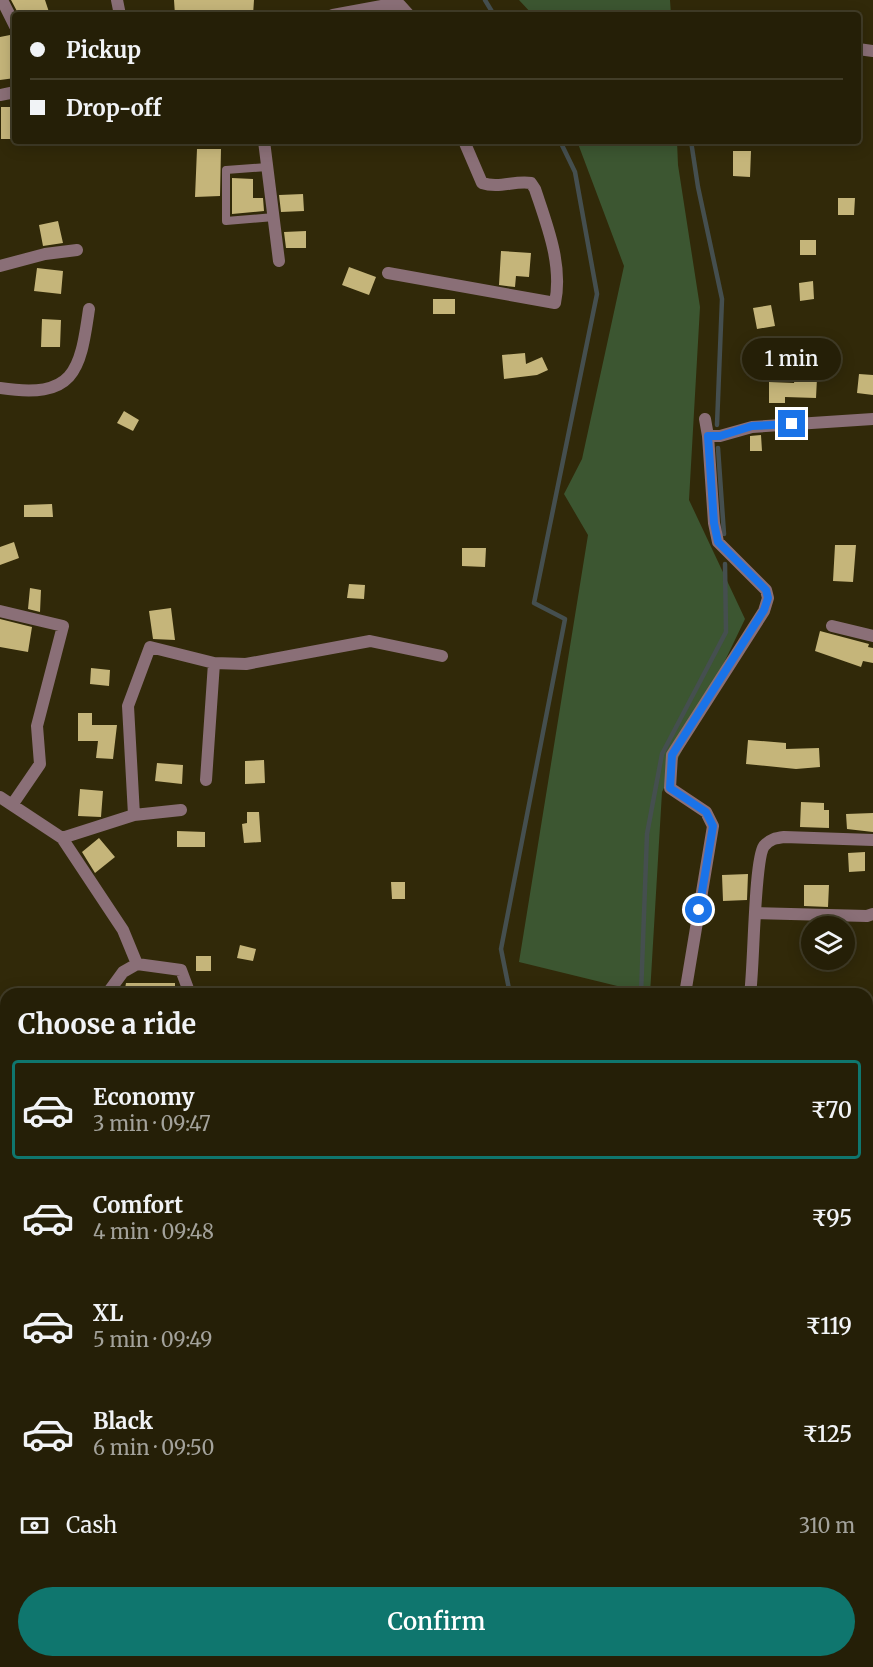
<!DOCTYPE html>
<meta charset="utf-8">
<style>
:root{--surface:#251f07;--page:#312c15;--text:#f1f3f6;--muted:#a3a29b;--line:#423d28;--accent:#0f766e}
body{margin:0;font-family:Merriweather,serif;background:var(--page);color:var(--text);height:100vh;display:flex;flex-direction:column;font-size:22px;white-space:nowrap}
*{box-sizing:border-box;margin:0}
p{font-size:20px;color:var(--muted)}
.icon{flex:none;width:33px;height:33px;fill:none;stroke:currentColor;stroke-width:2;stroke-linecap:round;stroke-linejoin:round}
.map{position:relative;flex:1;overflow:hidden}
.panel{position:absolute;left:0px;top:988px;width:873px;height:680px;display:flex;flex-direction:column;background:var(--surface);border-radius:18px 18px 0 0;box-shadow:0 3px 15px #0003,0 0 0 2px var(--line)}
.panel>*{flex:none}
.hud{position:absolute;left:12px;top:12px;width:849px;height:132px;border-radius:6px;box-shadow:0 3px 15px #0003,0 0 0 2px var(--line);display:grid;align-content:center;height:132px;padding:0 18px;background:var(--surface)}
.controls{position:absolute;left:801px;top:916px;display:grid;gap:12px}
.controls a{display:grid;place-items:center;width:54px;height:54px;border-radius:50%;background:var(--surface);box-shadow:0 3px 15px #0003,0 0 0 2px var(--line);font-size:30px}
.end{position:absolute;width:27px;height:27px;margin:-14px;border:8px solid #1a73e8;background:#fff;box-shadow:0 0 0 3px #fff}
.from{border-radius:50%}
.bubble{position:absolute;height:42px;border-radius:21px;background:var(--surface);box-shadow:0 3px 15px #0003,0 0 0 2px var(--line);font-size:20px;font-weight:600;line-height:42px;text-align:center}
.hud b{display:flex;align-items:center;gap:21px;height:57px;font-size:22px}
.hud b+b{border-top:2px solid var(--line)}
.hud i{width:15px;height:15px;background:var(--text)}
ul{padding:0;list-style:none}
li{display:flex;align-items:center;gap:18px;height:99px;margin:0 12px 9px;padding:0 6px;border:3px solid transparent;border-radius:6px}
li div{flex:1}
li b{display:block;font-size:22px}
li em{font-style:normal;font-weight:600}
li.current{border-color:var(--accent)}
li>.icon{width:54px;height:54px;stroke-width:1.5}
h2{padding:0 18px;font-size:27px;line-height:72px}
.pay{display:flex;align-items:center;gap:15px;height:66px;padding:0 18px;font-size:22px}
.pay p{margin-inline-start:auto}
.button{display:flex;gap:12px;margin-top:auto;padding:12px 18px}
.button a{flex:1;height:69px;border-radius:36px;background:var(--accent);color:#fff;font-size:24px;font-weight:600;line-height:69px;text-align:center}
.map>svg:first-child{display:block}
.green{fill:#3c5631}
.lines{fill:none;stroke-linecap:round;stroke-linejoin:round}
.stream{stroke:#454f4f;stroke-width:4.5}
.building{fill:#c5b57a}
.service{stroke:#8a6f77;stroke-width:8}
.minor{stroke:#8a6f77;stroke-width:12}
.tertiary{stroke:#8a6f77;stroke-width:12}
.route{stroke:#1a73e8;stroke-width:8}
</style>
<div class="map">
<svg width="873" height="1667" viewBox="0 0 873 1667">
<rect width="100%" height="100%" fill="#312909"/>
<path class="green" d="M519 0H670L671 15H533Z
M577 141H677L678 165 700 307 689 500 745 619 662 792 650 994 519 962 588 535 564 494 582 459 624 266Z"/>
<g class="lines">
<path class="stream" d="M485 0 494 15
M691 141 698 187 722 299 717 425
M718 448 724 534
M510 994 501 949 565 619 534 603 597 294 575 172 560 141
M641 994 647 834 662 754 726 632 725 564
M485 1662 487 1667"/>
</g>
<path class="building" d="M11 0H45L50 15H19Z
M174 0H254L253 15H175Z
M15 34V78L0 80V37Z
M1 107H15V139H1Z
M197 149H221L220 196 195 197Z
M733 151H751L750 177 733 176Z
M232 178 253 179V198H263L264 211 232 214Z
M303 194 304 211 281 212 279 195Z
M838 198H855L854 215H838Z
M58 221 63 243 43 246 39 225Z
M306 231V248H286L284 232Z
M800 240H816V255H800Z
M501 251 531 253 529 277 516 276 515 287 499 285Z
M349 267 376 277 369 295 342 285Z
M37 268 63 271 61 294 34 291Z
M813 281 814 299 800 301 799 283Z
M433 299H455V314H433Z
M771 305 775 326 757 329 753 308Z
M42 319 61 320 60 347H41Z
M525 353 526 364 542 357 548 370 537 375 504 379 502 355Z
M859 374 873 375V395L857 393Z
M795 377 817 378 816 398 785 397V403H769V382L794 383Z
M124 411 139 420 133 431 117 423Z
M761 435 762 451H750V436Z
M52 504 53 517H24V505Z
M14 542 19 558 0 565V547Z
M835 545H856L853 582 833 581Z
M462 548H486L485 567 462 566Z
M349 584 365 585 364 599 347 598Z
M30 588 41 590 40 612 28 609Z
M171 608 175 640 153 639 149 611Z
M0 619 32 627 28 652 0 647Z
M820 631 869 644 868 647 873 648V663L863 661 861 667 815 651Z
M91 668 110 670 109 686 90 684Z
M78 713H92V725H117L113 759 96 758 98 741H78Z
M748 740 786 743V749L819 748 820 767 796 769 746 764Z
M264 760 265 783 245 784V761Z
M157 763 183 765 182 784 155 781Z
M80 789 103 791 101 817 78 816Z
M801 802 824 803V810H829V828L800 827Z
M247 812H259L261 842 244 843 242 824 247 823Z
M873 813V832L847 829 846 814Z
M177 831 205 832V847H177Z
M99 838 115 857 95 873 82 852Z
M865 852V871L849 872 848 853Z
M748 874 747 900 723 901 722 875Z
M391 882H405V899H392Z
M804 885H829L828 907 804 906Z
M240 945 256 949 253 961 237 958Z
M196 956H211V971H196Z
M126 983H175V994H124Z"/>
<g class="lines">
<path class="service" d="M267 167 226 170V221L274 217"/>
<path class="minor" d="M2 0 15 26
M117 0 120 15
M333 15 392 4 400 5 409 15
M858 49 873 51
M0 95 15 92
M264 141 279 261
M0 266 45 254 77 250
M388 273 555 303C563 265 547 225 535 189L531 183C515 180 499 189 482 183L464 141
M0 388C74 399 80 373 89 309
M705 419 708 436H720L752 427 873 419
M0 611 63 626 37 726 40 764 12 805
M832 626 873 636
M206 780 214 663
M0 797 62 838 123 930 137 964 123 972 107 994
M134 815 181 810
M62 838 134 815 128 706 150 647 214 663 246 664 370 641 442 656
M757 913 867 916 873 914
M137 964 181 970 190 994
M685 994 713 826 706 812 670 788 672 755 764 611 768 598 766 590 718 542 714 523 708 436
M750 994C754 969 754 860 764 846 770 839 776 838 784 837L873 840
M0 1089 6 1085
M867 1269 873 1366
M867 1385 873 1384
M867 1531 873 1530
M867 1613 873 1606
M273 1667 274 1662
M660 1667 665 1662
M826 1667 829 1662"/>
<path class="tertiary" d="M867 1150H873
M36 1667 38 1662"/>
</g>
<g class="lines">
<path class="route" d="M699 910 713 826 706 812 670 788 672 755 764 610 768 598 766 590 718 542 714 523 708 436H720L752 426 792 424"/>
</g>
</svg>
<div class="controls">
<a><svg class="icon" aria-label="layers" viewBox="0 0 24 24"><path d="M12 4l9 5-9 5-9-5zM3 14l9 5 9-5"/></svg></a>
</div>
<i class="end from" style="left:699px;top:910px"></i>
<i class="end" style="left:792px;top:424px"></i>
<div class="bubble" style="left:742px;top:338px;width:99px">1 min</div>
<div class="hud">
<b><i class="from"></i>Pickup</b>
<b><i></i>Drop-off</b>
</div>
<section class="panel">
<h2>Choose a ride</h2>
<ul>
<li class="current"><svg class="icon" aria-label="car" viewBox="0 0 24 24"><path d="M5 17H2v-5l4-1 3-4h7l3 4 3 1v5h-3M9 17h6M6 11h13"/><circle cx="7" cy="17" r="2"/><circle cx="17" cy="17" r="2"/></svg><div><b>Economy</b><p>3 min · 09:47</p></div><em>₹70</em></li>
<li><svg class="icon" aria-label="car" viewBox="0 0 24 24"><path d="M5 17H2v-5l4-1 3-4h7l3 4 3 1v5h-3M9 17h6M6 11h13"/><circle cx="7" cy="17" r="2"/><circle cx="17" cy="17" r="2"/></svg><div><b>Comfort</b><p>4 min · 09:48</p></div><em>₹95</em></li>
<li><svg class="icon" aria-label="car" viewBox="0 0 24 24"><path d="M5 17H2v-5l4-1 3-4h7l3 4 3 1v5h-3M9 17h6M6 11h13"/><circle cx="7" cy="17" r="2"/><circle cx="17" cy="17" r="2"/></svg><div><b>XL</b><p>5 min · 09:49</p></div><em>₹119</em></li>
<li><svg class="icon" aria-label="car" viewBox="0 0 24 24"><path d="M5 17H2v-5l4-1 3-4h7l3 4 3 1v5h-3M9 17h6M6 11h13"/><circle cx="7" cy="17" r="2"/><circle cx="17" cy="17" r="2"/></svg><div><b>Black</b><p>6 min · 09:50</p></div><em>₹125</em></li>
</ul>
<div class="pay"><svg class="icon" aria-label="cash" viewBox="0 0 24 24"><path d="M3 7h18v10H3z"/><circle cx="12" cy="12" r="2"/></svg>Cash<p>310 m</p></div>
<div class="button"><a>Confirm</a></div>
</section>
</div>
